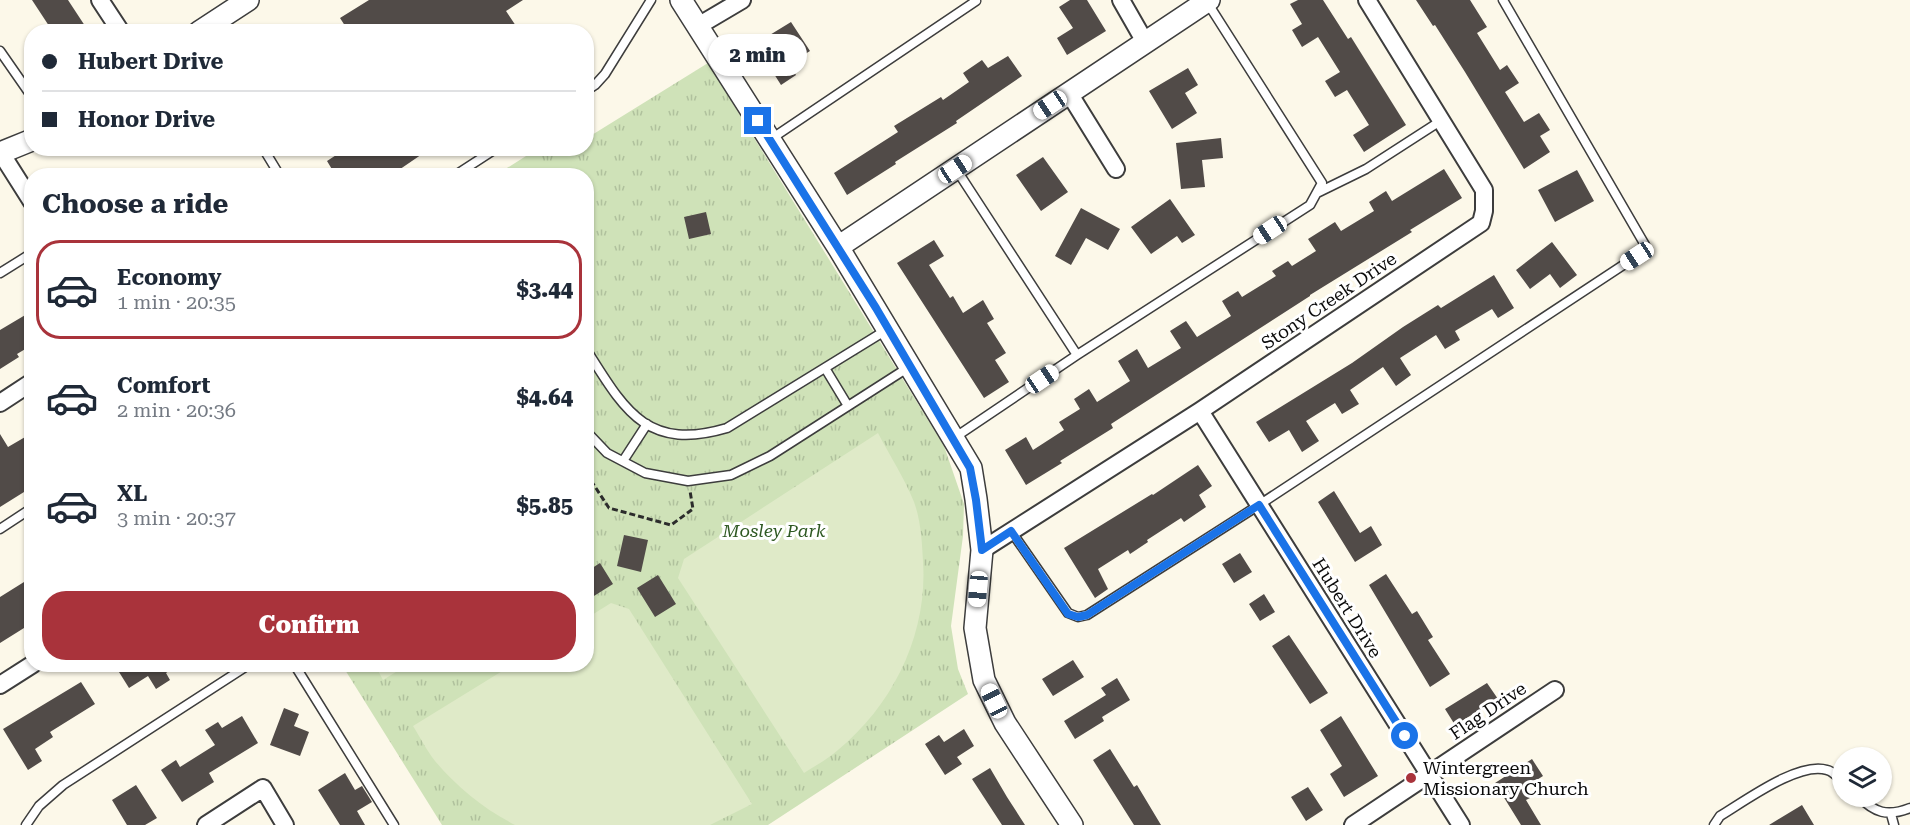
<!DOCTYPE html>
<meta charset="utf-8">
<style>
:root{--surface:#fff;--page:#f2f2f3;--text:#1f2937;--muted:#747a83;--line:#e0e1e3;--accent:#a9333b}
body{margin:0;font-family:"Roboto Serif",serif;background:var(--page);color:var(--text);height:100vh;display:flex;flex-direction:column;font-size:22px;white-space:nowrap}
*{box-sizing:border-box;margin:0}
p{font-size:20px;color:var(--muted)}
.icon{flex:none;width:33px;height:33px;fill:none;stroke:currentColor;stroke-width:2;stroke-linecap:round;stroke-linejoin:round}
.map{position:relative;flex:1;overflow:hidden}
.drawer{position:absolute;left:24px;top:168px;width:570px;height:504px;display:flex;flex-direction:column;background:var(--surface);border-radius:24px;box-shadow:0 2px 4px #0004}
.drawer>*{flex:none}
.guide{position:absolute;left:24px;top:24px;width:570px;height:132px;border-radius:24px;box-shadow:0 2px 4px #0004;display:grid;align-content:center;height:132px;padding:0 18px;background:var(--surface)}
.fabs{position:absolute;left:1832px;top:747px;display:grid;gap:12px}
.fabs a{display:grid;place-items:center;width:60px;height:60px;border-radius:50%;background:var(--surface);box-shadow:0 2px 4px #0004;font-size:30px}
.end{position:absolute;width:27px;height:27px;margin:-14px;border:8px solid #1a73e8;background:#fff;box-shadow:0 0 0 3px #fff}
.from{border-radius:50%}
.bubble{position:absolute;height:42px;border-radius:21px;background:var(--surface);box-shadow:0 2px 4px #0004;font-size:20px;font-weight:800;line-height:42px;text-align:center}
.car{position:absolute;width:18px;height:36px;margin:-18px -9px;border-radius:8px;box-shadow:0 0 4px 2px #0007;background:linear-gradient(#fff 24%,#345 0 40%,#fff 0 76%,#345 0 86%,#fff 0)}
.guide b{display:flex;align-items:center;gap:21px;height:57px;font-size:22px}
.guide b+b{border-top:2px solid var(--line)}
.guide i{width:15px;height:15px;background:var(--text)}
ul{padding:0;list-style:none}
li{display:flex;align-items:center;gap:18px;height:99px;margin:0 12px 9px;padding:0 6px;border:3px solid transparent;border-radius:24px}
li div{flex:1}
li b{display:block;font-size:22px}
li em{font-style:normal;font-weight:800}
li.active{border-color:var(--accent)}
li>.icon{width:54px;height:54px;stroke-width:1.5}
h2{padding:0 18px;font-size:27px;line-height:72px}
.primary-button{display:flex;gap:12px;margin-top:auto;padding:12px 18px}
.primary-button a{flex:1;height:69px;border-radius:24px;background:var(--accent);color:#fff;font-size:24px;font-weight:800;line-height:69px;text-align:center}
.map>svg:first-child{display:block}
.grass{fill:url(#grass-tufts)}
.pitch{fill:#dfeac8}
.building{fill:#514b48}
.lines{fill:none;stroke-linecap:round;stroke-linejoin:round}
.service-casing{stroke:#3d3d3d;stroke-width:11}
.minor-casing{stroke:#3d3d3d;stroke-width:20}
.tertiary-casing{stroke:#3d3d3d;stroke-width:24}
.path{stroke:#2c2c2c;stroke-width:3;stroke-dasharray:6 3;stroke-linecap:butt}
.service{stroke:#fff;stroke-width:8}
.minor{stroke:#fff;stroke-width:16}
.tertiary{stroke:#fff;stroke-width:21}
.route{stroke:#1a73e8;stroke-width:8}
.poi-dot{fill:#a9333b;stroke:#fff;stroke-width:2}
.labels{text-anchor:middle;stroke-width:6;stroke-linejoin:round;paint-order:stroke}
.street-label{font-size:18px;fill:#0a0a0a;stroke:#fff}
.park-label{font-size:18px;font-style:italic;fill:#2f5923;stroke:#fff}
.poi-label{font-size:18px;fill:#0a0a0a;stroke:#fff;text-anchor:start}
</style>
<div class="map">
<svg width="1910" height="825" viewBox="0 0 1910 825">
<defs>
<pattern id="grass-tufts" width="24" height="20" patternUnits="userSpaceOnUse" patternTransform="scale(1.5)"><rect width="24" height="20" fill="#cfe2b8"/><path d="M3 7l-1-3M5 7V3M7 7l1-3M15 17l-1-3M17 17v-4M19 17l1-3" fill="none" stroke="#b0c19d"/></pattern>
</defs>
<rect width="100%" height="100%" fill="#fcf8e9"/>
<path class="grass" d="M708 63 944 446 964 504 963 536 951 626 958 669 968 694 768 825H442L342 665 586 664V176L496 175 537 149H555L559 155 570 149 586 148 587 138Z"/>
<path class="pitch" d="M878 433C890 456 905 479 914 502 921 521 922 542 923 561 928 633 894 704 838 750 828 759 815 766 804 773L678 578 684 559Z
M611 603 629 609 752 804 710 825H515C484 809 458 788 435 761 427 751 420 737 413 726L512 665 586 664 587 618Z
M375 665H407L383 680Z"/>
<path class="building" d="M32 0H68L89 32H53Z
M369 0H523L506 11 520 32H349L340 18Z
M1070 0H1087L1106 31 1067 55 1057 38 1073 28 1059 7Z
M1298 0H1323L1348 39 1351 37 1406 125 1364 152 1353 135 1369 125 1347 90 1335 97 1325 81 1340 72 1318 37 1302 47 1292 30 1302 24 1290 4Z
M1416 0H1470L1487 27 1477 33 1500 70 1507 65 1519 83 1505 92 1524 122 1539 113 1550 130 1540 136 1550 152 1524 169 1465 72 1435 25 1433 26Z
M791 22 810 51 789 64 796 75 781 85 755 44Z
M1008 56 1022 76 956 121 957 123 895 162 896 164 847 195 834 173 898 132 894 126 941 97 943 100 969 82 963 73 982 60 988 68Z
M1188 68 1198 85 1185 93 1197 113 1172 129 1149 91Z
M1221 138 1223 158 1202 160 1205 187 1181 189 1176 143Z
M347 148H431L390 176H336L327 161Z
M1043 157 1068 192 1041 211 1016 175Z
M1444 169 1462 198 1410 230 1412 232 1310 295V296L1111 424 1113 428 1060 461 1062 463 1026 485 1005 450 1026 437 1033 450 1064 430 1059 422 1080 409 1074 399 1089 389 1097 402 1130 381 1118 361 1137 349 1148 368 1181 348 1170 331 1186 321 1197 337 1231 316 1222 301 1238 291 1242 297 1276 276 1272 271 1288 261 1292 266 1316 251 1308 239 1335 222 1341 231 1374 211 1369 202 1386 191 1392 201Z
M1577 170 1594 201 1555 222 1538 190Z
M1170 199 1195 235 1182 243 1177 236 1151 254 1131 227Z
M1081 208 1120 229 1108 250 1086 238 1071 265 1055 256Z
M706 212 711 234 689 239 684 217Z
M934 240 944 256 929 265 950 298 953 296 963 313 983 300 994 319 987 323 1006 353 995 360 1009 382 984 398 897 263Z
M1552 242 1577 275 1560 288 1550 274 1530 289 1516 270Z
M1494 275 1514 308 1498 318 1492 309 1455 331 1460 340 1445 349 1436 335 1400 358 1411 375 1396 386 1383 367 1350 390 1359 404 1342 414 1335 403 1306 421 1319 441 1302 452 1289 430 1269 442 1256 422 1352 363 1403 327 1438 305 1441 308Z
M32 311V345L17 354 19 357 0 369V330Z
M32 433V487L0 507V434L8 447Z
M1198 465 1212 486 1199 495 1206 507 1184 522 1181 518 1147 540 1148 542 1130 554 1128 550 1098 569 1108 589 1095 598 1064 548 1152 494 1153 495Z
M1334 491 1360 533 1371 526 1382 545 1355 562 1318 502Z
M624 535 648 540 641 572 617 566Z
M1240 553 1252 572 1234 583 1222 564Z
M600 563 613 584 586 601V572Z
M1386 574 1412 614 1417 611 1433 637 1428 640 1450 674 1430 687 1369 585Z
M658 575 676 604 655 617 637 588Z
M32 577V623L0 643V597Z
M1264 594 1275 612 1260 621 1249 604Z
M1289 635 1328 693 1310 704 1272 646Z
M1073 660 1084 677 1053 696 1042 679Z
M114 664H179L166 673 170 680 156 689 148 676 129 688Z
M1117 678 1130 700 1102 717 1104 721 1075 739 1064 721 1106 695 1101 688Z
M81 682 95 704 50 732 53 737 35 749 42 761 28 770 3 729Z
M1487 683 1498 699 1455 725 1445 709Z
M284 708 299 714 294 726 309 732 300 756 270 745Z
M242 716 258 743 209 773 214 782 182 802 161 770 176 760 180 767 215 745 205 730 218 722 222 728Z
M1341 716 1378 776 1344 797 1330 774 1342 766 1320 730Z
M964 729 974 746 957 757 962 764 945 775 925 744 939 735 944 742Z
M1110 749 1134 787 1137 785 1161 825H1134L1093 760Z
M1532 759 1543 776 1524 788 1530 798 1526 800 1541 825H1521L1495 783Z
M990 768 1007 797 1025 825H1002L972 779Z
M345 773 355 790 362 786 372 802 357 811 365 825H340L318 790Z
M136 785 157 818 145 825H127L112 800Z
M1308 787 1323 810 1306 821 1291 797Z
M1802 805 1814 825H1769Z"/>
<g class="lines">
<defs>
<path id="service" d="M0 51 32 97
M586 91 595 85 605 74 651 0
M771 139 976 1 975 0
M263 148 280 176
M956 169 1077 355
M454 176 497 148
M1317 193 1366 169 1442 120
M0 273 32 253
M586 349C624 409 646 452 727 428L888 329
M825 368 848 406
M586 431 607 453 645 473 688 481 731 475 770 456 909 367
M954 438 1077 355 1310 205 1322 183 1207 2
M623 461 647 424
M0 529 32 508
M1011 531 1068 613 1078 617 1087 615 1259 505 1637 256 1645 245 1503 0
M294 664 394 825
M1858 796C1875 813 1887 817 1910 808
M1891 814 1894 825
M26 825 39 806 63 785 250 664
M1714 825 1720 816C1745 801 1799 761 1827 770 1833 771 1838 778 1842 781"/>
<path id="minor" d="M100 0 121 32
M1121 0 1145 42
M698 26 742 0
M1069 93 1116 169
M1 153 32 202
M0 403 32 382
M1200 411 1461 825
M982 550 1200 411 1481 223 1484 211V190L1367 0
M0 685 33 664
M206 825 263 788 285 825
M1353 825 1555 690"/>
<path id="tertiary" d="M681 0 838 247 971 468 976 499 982 550 975 628 984 680 1005 723 1072 825
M199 32 248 0
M0 153 32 140
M838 247 1209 0"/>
</defs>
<use href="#service" class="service-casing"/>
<use href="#minor" class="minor-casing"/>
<use href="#tertiary" class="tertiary-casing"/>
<path class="path" d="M586 473 609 508 671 525 693 509 690 491"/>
<use href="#service" class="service"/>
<use href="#minor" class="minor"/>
<use href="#tertiary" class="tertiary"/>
</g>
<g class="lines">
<path class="route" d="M758 121 876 308 970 468 976 500 982 550 1011 531 1068 614 1078 617 1087 615 1259 505 1405 736"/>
</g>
<circle class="poi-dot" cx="1411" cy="778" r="6"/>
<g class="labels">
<g class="street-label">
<text transform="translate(1329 301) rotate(-34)" y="6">Stony Creek Drive</text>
<text transform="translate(1347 608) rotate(58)" y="6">Hubert Drive</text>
<text transform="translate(1488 711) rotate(-34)" y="6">Flag Drive</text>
</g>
<g class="park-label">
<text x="774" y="537">Mosley Park</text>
</g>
<g class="poi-label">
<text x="1423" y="774">Wintergreen<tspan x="1423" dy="21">Missionary Church</tspan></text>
</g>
</g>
</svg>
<div class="fabs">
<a><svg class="icon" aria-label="layers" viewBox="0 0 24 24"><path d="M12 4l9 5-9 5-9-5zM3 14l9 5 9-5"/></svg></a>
</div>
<i class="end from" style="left:1405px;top:736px"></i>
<i class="end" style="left:758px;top:121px"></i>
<div class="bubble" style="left:708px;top:34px;width:99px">2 min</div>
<i class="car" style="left:1050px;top:105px;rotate:236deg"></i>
<i class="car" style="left:955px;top:169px;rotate:57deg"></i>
<i class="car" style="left:1270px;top:230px;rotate:237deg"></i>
<i class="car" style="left:1637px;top:256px;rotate:237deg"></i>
<i class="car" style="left:1042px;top:379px;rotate:56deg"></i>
<i class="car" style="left:978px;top:589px;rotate:185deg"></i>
<i class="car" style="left:994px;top:701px;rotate:334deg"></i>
<div class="guide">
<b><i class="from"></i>Hubert Drive</b>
<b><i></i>Honor Drive</b>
</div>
<section class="drawer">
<h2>Choose a ride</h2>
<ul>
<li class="active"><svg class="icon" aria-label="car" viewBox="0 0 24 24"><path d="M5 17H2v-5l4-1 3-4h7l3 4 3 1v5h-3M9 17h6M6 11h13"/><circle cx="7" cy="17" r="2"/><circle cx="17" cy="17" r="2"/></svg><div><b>Economy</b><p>1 min · 20:35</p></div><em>$3.44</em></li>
<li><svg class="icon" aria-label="car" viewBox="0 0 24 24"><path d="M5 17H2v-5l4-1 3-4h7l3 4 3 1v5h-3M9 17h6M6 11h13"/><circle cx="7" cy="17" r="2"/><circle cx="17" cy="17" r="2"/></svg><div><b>Comfort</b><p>2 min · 20:36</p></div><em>$4.64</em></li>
<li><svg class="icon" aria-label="car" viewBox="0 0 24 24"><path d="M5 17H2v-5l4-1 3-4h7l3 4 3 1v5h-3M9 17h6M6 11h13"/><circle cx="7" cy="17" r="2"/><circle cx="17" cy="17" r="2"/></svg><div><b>XL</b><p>3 min · 20:37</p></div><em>$5.85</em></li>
</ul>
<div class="primary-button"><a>Confirm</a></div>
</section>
</div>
